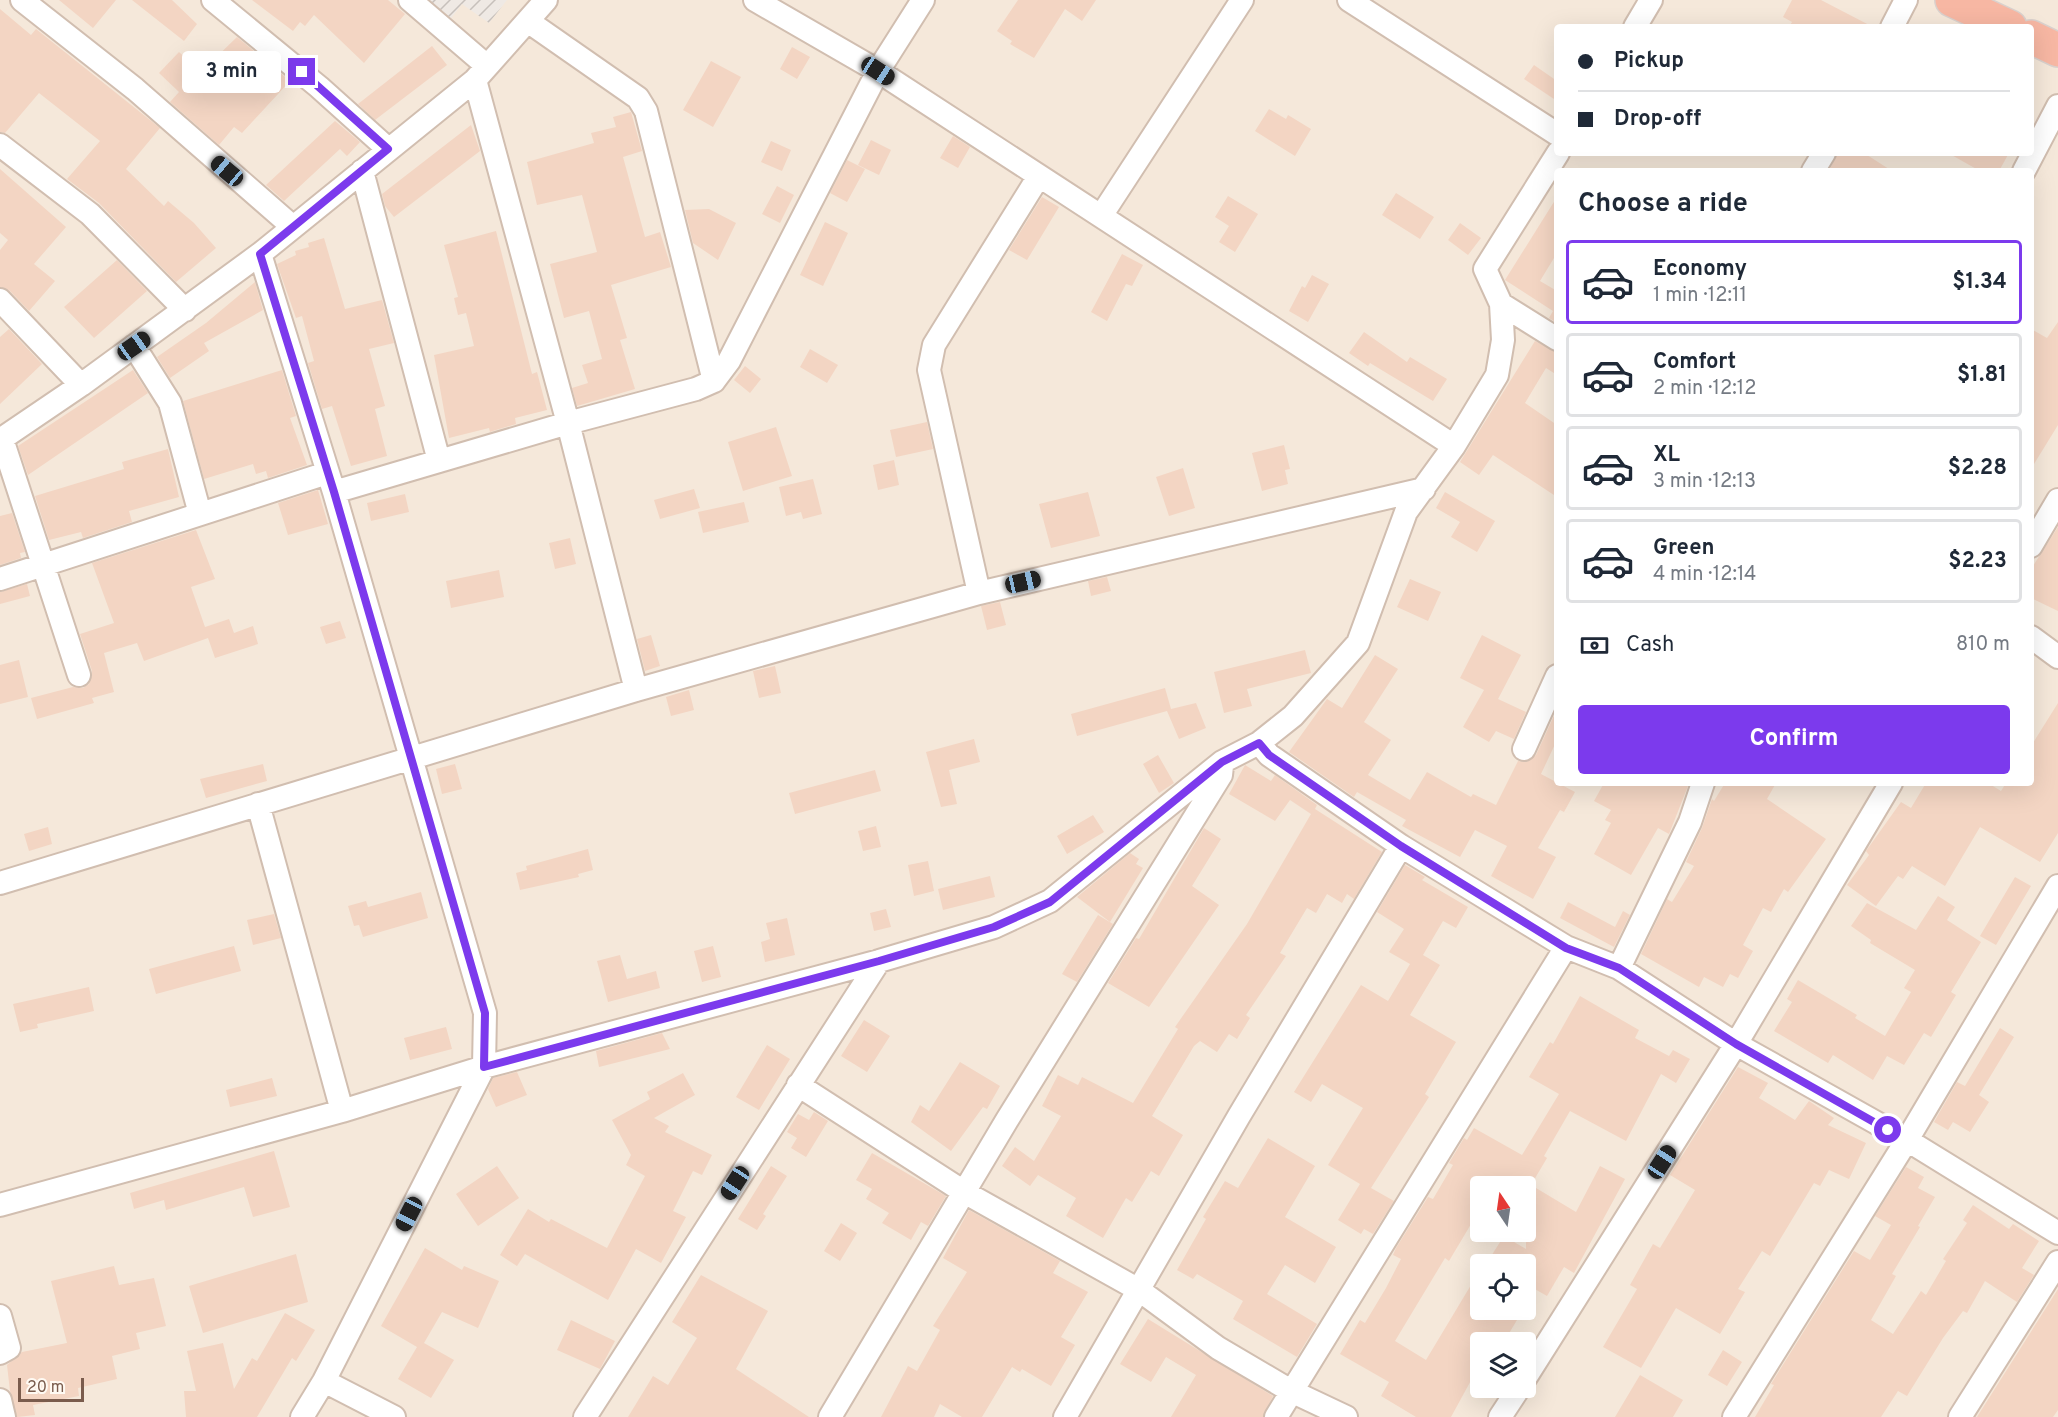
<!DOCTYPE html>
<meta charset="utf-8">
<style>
:root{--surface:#fff;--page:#f2f2f3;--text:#1f2937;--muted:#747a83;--line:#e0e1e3;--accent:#7c3aed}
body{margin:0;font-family:Overpass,sans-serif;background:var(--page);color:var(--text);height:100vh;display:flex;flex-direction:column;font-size:22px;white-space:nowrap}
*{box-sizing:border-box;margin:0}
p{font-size:20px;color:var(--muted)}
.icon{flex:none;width:33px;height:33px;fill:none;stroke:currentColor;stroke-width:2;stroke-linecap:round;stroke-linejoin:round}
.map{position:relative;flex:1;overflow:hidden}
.side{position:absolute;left:1554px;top:168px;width:480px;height:618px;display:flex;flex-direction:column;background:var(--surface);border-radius:6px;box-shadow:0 6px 24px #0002}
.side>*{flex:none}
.hud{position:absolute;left:1554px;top:24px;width:480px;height:132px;border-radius:6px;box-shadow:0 6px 24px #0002;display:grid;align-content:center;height:132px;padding:0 24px;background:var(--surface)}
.needle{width:39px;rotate:347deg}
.controls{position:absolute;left:1470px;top:1176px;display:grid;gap:12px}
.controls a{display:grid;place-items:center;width:66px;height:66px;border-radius:6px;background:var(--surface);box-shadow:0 6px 24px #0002;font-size:30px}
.scale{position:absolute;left:18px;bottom:15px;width:66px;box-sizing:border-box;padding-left:6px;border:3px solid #7a5c4d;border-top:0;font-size:16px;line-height:21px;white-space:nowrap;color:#7a5c4d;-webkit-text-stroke:4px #fffaf3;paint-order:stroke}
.end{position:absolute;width:27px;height:27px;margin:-14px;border:8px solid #7c3aed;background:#fff;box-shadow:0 0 0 3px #fff}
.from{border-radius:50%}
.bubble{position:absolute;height:42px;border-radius:6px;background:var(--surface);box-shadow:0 6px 24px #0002;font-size:20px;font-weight:700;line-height:42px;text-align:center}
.car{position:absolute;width:18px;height:36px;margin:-18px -9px;border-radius:8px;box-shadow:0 0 4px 2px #0007;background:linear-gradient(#222 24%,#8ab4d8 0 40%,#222 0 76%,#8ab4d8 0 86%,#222 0)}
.hud b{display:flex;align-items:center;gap:21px;height:57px;font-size:22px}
.hud b+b{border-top:2px solid var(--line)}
.hud i{width:15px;height:15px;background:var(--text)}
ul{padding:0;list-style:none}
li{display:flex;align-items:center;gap:18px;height:84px;margin:0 12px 9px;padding:0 12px;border:3px solid var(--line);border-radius:6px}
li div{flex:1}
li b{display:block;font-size:22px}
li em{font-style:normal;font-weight:700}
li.selected{border-color:var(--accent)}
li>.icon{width:54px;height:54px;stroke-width:1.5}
h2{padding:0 24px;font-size:27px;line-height:72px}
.pay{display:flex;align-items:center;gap:15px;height:66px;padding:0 24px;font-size:22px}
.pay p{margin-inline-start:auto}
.primary-button{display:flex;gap:12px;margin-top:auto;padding:12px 24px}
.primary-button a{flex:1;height:69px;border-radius:6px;background:var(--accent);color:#fff;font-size:24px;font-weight:700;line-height:69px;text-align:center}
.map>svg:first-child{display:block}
.residential{fill:#f5e8da;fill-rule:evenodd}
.industrial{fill:url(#industrial-furrows)}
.building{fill:#f3d5c3}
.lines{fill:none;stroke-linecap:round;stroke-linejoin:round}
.minor-casing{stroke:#d1beb0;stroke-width:26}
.highway-casing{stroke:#dad1cd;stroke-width:36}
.minor{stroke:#fff;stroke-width:22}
.highway{stroke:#f7b7a3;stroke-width:33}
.route{stroke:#7c3aed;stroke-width:8}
</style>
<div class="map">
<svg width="2058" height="1417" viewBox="0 0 2058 1417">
<defs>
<pattern id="industrial-furrows" width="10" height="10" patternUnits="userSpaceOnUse" patternTransform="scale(1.5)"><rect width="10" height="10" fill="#efe9e4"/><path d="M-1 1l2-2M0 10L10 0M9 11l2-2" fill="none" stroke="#c7c0bb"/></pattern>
</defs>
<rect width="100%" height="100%" fill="#fdf6ec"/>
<path class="residential" d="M0 0H2058V1417H0ZM1557 27H2031V153H1557ZM1557 171H2031V783H1557ZM1480 1186H1526V1232H1480ZM1480 1264H1526V1310H1480ZM1480 1342H1526V1388H1480Z"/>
<path class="industrial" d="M429 0H507L489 23 462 4 451 18Z"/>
<path class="building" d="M59 0H116L93 28Z
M132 0H172L197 24 184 41Z
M252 0H388L405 14 364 63 314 15 305 26 300 22 293 31Z
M1018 0H1096L1082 21 1065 9 1034 58 1010 44 1012 41 997 31Z
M1792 0H1821L1873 27H1789L1792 22 1783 17Z
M0 9 31 35 36 29 160 128 126 169 164 206 168 201 194 223 216 248 176 282 99 203 67 179 100 141 39 93 5 133 0 132Z
M237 37 290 81 242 133 234 127 219 145 170 102 179 92 159 73 179 52 201 72Z
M432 46 447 65 375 120 358 104Z
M792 47 810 57 797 79 780 69Z
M711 61 741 77 713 127 683 110Z
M1534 65 1557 81V101L1524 79Z
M1269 109 1286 119 1288 115 1311 129 1295 156 1255 131Z
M631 112 642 151 623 157 645 237 660 232 671 267 611 285 627 338 620 340 635 389 577 406 572 388 588 383 582 365 602 359 589 311 564 318 550 264 597 252 582 195 537 205 527 162 594 143 591 133 616 127 613 117Z
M335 121 360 142 347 156 340 149 284 201 266 185Z
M471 125 480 151 394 217 385 206 382 194Z
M953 136 970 147 958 168 940 158Z
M871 140 891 150 879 175 858 165Z
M771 141 791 150 782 171 761 162Z
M1837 153H1864L1892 171H1829Z
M1948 153H2009L1999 171H1980Z
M847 160 865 169 847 202 830 193Z
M0 169 66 227 34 264 55 281 29 311 10 291 0 287V250L8 240 0 233Z
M777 186 794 195 780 223 762 214Z
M1396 193 1434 217 1420 239 1382 215Z
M1228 196 1258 214 1235 252 1219 242 1229 226 1215 217Z
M1042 197 1059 207 1027 260 1009 250Z
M1557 197V253L1540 281 1557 291V323L1549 318 1553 311 1505 280Z
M709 209 736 223 718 260 693 243 685 210Z
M825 222 848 233 823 286 800 275Z
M1460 223 1481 238 1468 255 1448 240Z
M496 231 532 374 537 372 547 410 515 418 516 424 496 430 490 432 489 428 449 438 434 355 474 346 466 313 458 315 454 298 458 297 444 245Z
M324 238 345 309 382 300 394 343 369 349 385 406 375 409 387 456 351 466 332 406 322 409 308 363 314 361 302 316 296 318 277 264 296 255 295 251 309 247 308 243Z
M1122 254 1143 265 1132 286 1126 284 1107 321 1091 312Z
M117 260 147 291 94 338 64 307Z
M1312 275 1329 284 1308 322 1289 311 1302 286 1305 288Z
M255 282 263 310 204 343 209 351 170 378 157 357 206 323Z
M2058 322V425L2031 469V329L2047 338Z
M9 329 42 364 0 404V337Z
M1364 332 1407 362 1410 357 1447 379 1433 401 1370 363 1368 366 1349 353Z
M1535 341 1557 352V375L1546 368 1525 403 1557 425V497L1493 455 1479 475 1460 462Z
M810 349 838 365 827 383 800 367Z
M745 366 761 379 750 393 734 380Z
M133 370 148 393 28 475 18 446Z
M282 370 296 416 290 418 307 465 268 478 266 471 256 474 253 464 204 479 183 401Z
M927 422 933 449 896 457 890 430Z
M776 427 792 476 743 491 728 442Z
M1284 445 1290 469 1285 470 1288 484 1262 491 1252 453Z
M168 449 179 497 129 511 132 522 83 538 81 532 49 540 35 496 124 469 122 462Z
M894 460 899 485 878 490 873 465Z
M1183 468 1195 508 1169 516 1156 477Z
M813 479 822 514 803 519 801 512 786 516 779 487Z
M694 489 700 508 660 519 654 500Z
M318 490 328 524 288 535 278 503Z
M1088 492 1100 536 1051 548 1039 504Z
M1445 492 1495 521 1477 552 1451 537 1460 522 1436 508Z
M405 494 409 512 371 521 367 503Z
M744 502 749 522 703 533 698 512Z
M12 513 25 552 20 553 21 558 0 565V516Z
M2058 527V611L2031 598V569Z
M196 530 215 579 191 587 205 627 229 619 234 633 253 626 258 644 215 658 208 638 144 661 137 643 104 653 114 692 92 698 94 703 37 719 31 698 73 687 83 688 89 684 92 671 80 634 114 623 92 563Z
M570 538 576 564 555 569 549 543Z
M499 570 504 597 451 608 446 581Z
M1107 577 1111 591 1091 596 1088 581Z
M1410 579 1441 592 1428 621 1397 607Z
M27 584 30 596 0 604V592Z
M1000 602 1006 625 987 630 981 606Z
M340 621 346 638 326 644 320 627Z
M651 635 660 666 645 671 637 639Z
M1482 635 1521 655 1498 699 1526 712 1514 739 1496 731 1489 742 1463 727 1484 690 1460 678Z
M1305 650 1311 673 1247 689 1252 706 1224 713 1214 672Z
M1375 655 1398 669 1364 722 1391 740 1368 775 1410 800 1427 772 1471 797 1473 794 1496 805 1518 761 1526 762 1536 755 1557 709V740L1541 774 1575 792 1564 812 1560 810 1538 848 1556 857 1533 899 1491 876 1507 846 1475 830 1460 857 1402 826 1406 820 1357 792 1354 797 1289 752 1327 699 1342 708Z
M19 660 28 697 0 704V665Z
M775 666 781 693 759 698 753 671Z
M1165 688 1171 709 1196 703 1206 728 1179 739 1167 711 1077 736 1071 714Z
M689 690 694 710 671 716 666 697Z
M2058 703V833L2040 862 1980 827 1945 886 1912 866 1903 879 1898 876 1876 906 1847 885 1869 855 1866 851 1901 802 1911 808 1926 783H1988L2001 791 2006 783H2031V746Z
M974 739 980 762 949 770 957 804 941 807 926 752Z
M1158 755 1174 783 1159 793 1143 764Z
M263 764 267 781 206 798 200 779Z
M455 764 462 789 442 794 436 769Z
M1245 765 1271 781 1275 775 1317 805 1315 809 1382 852 1354 899 1347 894 1342 903 1327 894 1316 913 1307 908 1280 953 1286 956 1246 1015 1250 1018 1237 1039 1229 1034 1217 1052 1200 1041 1194 1046 1152 1116 1183 1135 1159 1176 1151 1171 1132 1202 1126 1198 1103 1238 1066 1216 1076 1198 1038 1175 1030 1186 1002 1166 1015 1147 1034 1161 1061 1116 1042 1106 1058 1075 1078 1085 1082 1077 1133 1103 1178 1029 1175 1027 1247 924 1311 814 1290 800 1275 821 1229 794Z
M875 770 881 791 795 814 789 793Z
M1604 783H1684L1688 786 1669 834 1658 828 1631 875 1594 854 1611 823 1605 820 1611 810 1594 801Z
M1725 783H1776L1767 799 1826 839 1788 892 1784 889 1771 912 1763 908 1743 945 1753 951 1738 978 1730 974 1723 987 1704 977 1699 987 1641 954 1667 899 1672 902 1694 866 1686 862 1702 828 1712 799 1714 801Z
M1093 815 1104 832 1067 854 1057 836Z
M876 826 881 847 863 851 858 831Z
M48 827 52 844 29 851 24 834Z
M1204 828 1221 839 1192 886 1219 905 1149 1007 1108 983 1136 938 1139 939Z
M588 849 593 870 578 874 579 877 520 890 516 873 527 870 526 866Z
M1130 853 1139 859 1136 864 1143 868 1110 922 1077 897Z
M928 861 934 891 914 896 908 865Z
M1405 865 1425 877 1422 880 1468 907 1456 928 1443 921 1423 955 1440 965 1410 1015 1456 1042 1425 1094 1429 1097 1371 1188 1394 1201 1373 1234 1364 1229 1361 1234 1338 1220 1360 1184 1328 1165 1363 1108 1322 1084 1311 1102 1294 1092 1361 985 1388 1001 1410 964 1389 952 1404 929 1377 912Z
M990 876 995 897 943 910 938 889Z
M2015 877 2031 886 1996 945 1980 936Z
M421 892 428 918 363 937 359 925 354 926 348 906 366 901 368 907Z
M1938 896 1955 907 1947 920 1981 942 1951 992 1956 995 1931 1037 1924 1033 1904 1065 1887 1056 1873 1080 1833 1055 1828 1063 1774 1031 1792 1002 1787 999 1798 980 1857 1015 1855 1018 1885 1036 1911 992 1904 988 1915 970 1870 943 1871 940 1851 926 1867 903 1916 930Z
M1568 902 1615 927 1623 911 1630 915 1614 947 1560 918Z
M886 909 891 927 874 931 870 913Z
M274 914 281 938 253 945 247 920Z
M1098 915 1113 924 1077 982 1062 974Z
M787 918 795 955 765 962 761 942 770 939 766 923Z
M234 946 241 971 156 994 149 969Z
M713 946 721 977 702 982 694 951Z
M620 955 627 979 656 971 660 988 608 1002 597 961Z
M89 987 94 1011 37 1024 38 1028 20 1032 13 1004Z
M1580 996 1639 1030 1635 1038 1669 1056 1673 1050 1690 1059 1676 1083 1661 1074 1626 1141 1570 1111 1544 1156 1547 1158 1531 1185 1576 1212 1600 1166 1625 1179 1574 1273 1564 1267 1547 1296 1526 1284V1264H1486L1502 1239H1509L1526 1249V1186H1480V1209L1449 1261 1445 1258 1395 1341 1426 1360 1480 1270V1310H1523L1508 1335 1503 1332 1496 1342H1480V1364L1451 1417H1416L1381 1396 1389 1382 1340 1354 1360 1320 1365 1323 1386 1288 1401 1259 1393 1255 1396 1248 1428 1197 1433 1199 1453 1165 1449 1163 1464 1138 1467 1140 1474 1128 1522 1155 1559 1094 1529 1077 1550 1042 1553 1044Z
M864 1020 890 1036 867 1072 841 1056Z
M446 1027 452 1049 410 1060 404 1038Z
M2000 1028 2014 1037 1979 1095 1989 1102 1970 1132 1953 1122 1948 1130 1934 1122 1957 1082 1965 1086Z
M662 1033 670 1049 599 1067 596 1051Z
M767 1045 790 1059 759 1110 736 1097Z
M960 1062 1000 1086 987 1109 983 1107 951 1151 911 1122 920 1105 929 1111Z
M1738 1067 1768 1083 1759 1098 1795 1120 1809 1101 1834 1118 1828 1125 1866 1143 1849 1179 1829 1170 1820 1186 1814 1183 1770 1256 1762 1251 1738 1289 1745 1292 1720 1334 1676 1308 1641 1368 1603 1347 1637 1289 1630 1285 1653 1244 1660 1248 1695 1190 1670 1175Z
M517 1072 527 1095 496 1107 488 1089 493 1078Z
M683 1073 695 1095 654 1118 669 1126 665 1132 712 1155 702 1175 693 1171 673 1211 686 1217 661 1263 636 1249 608 1300 525 1254 517 1266 500 1255 528 1209 549 1222 551 1219 607 1248 645 1176 626 1165 631 1155 612 1120 650 1099 647 1092Z
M272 1078 277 1096 230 1107 226 1090Z
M814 1112 828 1121 806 1157 791 1148 797 1138 787 1132 798 1114 809 1120Z
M1268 1138 1315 1166 1285 1217 1336 1247 1315 1283 1285 1265 1267 1294 1317 1324 1297 1357 1233 1319 1243 1301 1197 1274 1193 1279 1177 1270 1206 1219 1203 1217 1225 1181 1238 1188Z
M274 1151 290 1207 253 1217 244 1187 166 1210 164 1200 134 1209 130 1193Z
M872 1153 946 1196 928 1226 921 1222 911 1240 882 1223 889 1213 866 1199 872 1189 856 1180Z
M497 1166 519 1198 478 1226 456 1194Z
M771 1166 787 1176 763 1214 766 1216 757 1230 738 1219Z
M1906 1167 1924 1177 1918 1188 1935 1197 1918 1226 1920 1227 1892 1274 1896 1276 1871 1320 1893 1334 1921 1291 1926 1295 1946 1261 1943 1259 1967 1223 1963 1220 1973 1205 2009 1229 2013 1224 2039 1241 2022 1268 2034 1275 2017 1302 1985 1281 1967 1313 1963 1311 1943 1338 1907 1396 1898 1391 1881 1417H1755L1774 1385 1771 1384 1854 1251 1870 1260 1891 1225 1875 1216Z
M969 1210 1060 1261 1053 1273 1088 1292 1061 1337 1075 1345 1051 1386 1022 1369 1020 1372 1012 1367 982 1417H962L940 1404 934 1417H881L908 1366 917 1371 940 1330 933 1326 967 1272 943 1258Z
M841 1223 857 1233 840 1261 824 1251Z
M425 1248 462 1270 464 1266 499 1281 478 1328 442 1312 424 1343 454 1360 431 1398 398 1379 417 1347 381 1326Z
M296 1254 308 1302 203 1333 189 1286Z
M114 1266 119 1285 154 1278 166 1326 136 1333 140 1349 112 1356 117 1379 78 1388 79 1396 33 1405 35 1415 17 1417 10 1391 7 1365 22 1352 67 1343 51 1281Z
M701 1275 768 1311 736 1369 809 1417H628L653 1376 668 1385 697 1338 672 1322Z
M2058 1289V1410L2053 1417H1977Z
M285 1313 315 1330 296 1361 292 1358 257 1417H186L184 1391H196L187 1351 223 1343 234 1389 252 1358 257 1361Z
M1148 1319 1273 1396 1263 1417H1171L1196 1375 1166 1357 1151 1382 1120 1364Z
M571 1320 615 1341 600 1369 557 1350Z
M1723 1350 1742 1362 1727 1386 1708 1375Z
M1640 1375 1683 1400 1673 1417H1615Z"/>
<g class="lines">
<defs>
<path id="minor" d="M22 0 135 89 293 227
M213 0 319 87 388 149
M410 0 487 66
M755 0 878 71 1454 446
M1349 0 1557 134
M529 22 638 98 646 111 714 381
M1635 27 1651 0
M1892 27 1906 0
M475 80 568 423 636 690
M0 145 90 214 185 310
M362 171 439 461
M1813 171 1824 153
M2024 171 2058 106
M1101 216 1242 0
M260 254 334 492 485 1013 484 1067 324 1381 302 1417
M0 300 81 385
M1501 304 1557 339
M134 346 170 403 200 514
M2 439 79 675
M0 440 81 385 260 254 475 80 546 0
M334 492 568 423 696 389 714 381 729 361 878 71 923 0
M2031 546 2058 500
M0 579 327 473
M979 593 929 370 934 345 1039 176
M2031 637 2058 657
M1259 743 1269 755 1401 846 1566 947 1619 968 1736 1044 1907 1140 2058 1233
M1524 749 1557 676
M258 804 342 1111
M0 883 636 690 979 593 1424 489
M1619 968 1690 822 1703 783
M798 1085 964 1192 1139 1290 1218 1348 1291 1391 1346 1417
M0 1205 342 1111 484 1067 879 961 994 927 1050 901 1222 762 1259 743 1293 716 1358 643 1406 512 1454 446 1497 375 1503 340 1501 304 1485 269 1558 153
M0 1316 9 1348 0 1353
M1526 1377 1736 1044 1891 783
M324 1381 394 1417
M0 1400 4 1417
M585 1417 879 961
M830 1417 1007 1120 1221 775 1222 766
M1065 1417 1239 1116 1401 846
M1276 1417 1566 947
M1500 1417 1519 1388
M1734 1417 1907 1140 2058 886
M1960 1417 2058 1262"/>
<path id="highway" d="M1952 0 2010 27
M2031 37 2058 50"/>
</defs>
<use href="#minor" class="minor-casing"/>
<use href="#highway" class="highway-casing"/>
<use href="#minor" class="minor"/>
<use href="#highway" class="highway"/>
</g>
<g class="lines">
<path class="route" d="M302 72 388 149 260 254 334 492 485 1013 484 1067 879 961 994 927 1050 902 1222 762 1259 743 1269 755 1401 846 1566 948 1619 968 1736 1044 1888 1130"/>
</g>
</svg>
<div class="controls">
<a><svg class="needle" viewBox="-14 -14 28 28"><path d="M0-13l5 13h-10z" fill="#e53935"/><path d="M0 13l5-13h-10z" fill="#747a83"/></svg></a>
<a><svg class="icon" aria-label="locate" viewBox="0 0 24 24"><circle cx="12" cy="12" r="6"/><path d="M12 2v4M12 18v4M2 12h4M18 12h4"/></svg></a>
<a><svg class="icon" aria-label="layers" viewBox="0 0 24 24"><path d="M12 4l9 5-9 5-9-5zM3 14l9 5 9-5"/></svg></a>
</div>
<div class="scale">20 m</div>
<i class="end from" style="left:1888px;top:1130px"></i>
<i class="end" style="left:302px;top:72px"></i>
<div class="bubble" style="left:182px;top:51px;width:99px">3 min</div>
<i class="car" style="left:878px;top:71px;rotate:123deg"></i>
<i class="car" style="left:227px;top:171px;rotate:310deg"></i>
<i class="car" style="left:134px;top:346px;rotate:55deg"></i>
<i class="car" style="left:1023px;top:582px;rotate:77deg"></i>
<i class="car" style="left:1662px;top:1162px;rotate:33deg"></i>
<i class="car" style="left:735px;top:1183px;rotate:213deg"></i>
<i class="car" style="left:409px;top:1214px;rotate:207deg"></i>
<div class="hud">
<b><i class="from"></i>Pickup</b>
<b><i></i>Drop-off</b>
</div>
<section class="side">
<h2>Choose a ride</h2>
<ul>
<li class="selected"><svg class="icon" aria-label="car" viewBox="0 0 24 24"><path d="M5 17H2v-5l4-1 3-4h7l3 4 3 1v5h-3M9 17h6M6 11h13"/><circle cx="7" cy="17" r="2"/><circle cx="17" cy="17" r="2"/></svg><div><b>Economy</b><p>1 min · 12:11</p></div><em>$1.34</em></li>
<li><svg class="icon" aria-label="car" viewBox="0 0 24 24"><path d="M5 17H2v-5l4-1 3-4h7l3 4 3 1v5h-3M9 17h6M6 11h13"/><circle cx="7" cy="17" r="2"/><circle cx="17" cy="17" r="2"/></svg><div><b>Comfort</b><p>2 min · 12:12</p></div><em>$1.81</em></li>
<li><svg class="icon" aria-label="car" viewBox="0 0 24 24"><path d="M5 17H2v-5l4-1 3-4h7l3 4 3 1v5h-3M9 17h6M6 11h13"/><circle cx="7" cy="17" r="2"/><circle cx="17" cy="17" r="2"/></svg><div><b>XL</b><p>3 min · 12:13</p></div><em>$2.28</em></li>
<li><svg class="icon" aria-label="car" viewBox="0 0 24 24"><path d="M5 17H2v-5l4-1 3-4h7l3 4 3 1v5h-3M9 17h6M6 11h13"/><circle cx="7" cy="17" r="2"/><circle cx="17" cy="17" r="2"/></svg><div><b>Green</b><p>4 min · 12:14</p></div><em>$2.23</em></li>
</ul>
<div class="pay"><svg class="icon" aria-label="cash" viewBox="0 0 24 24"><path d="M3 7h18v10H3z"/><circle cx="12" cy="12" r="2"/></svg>Cash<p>810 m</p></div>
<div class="primary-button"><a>Confirm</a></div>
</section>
</div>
